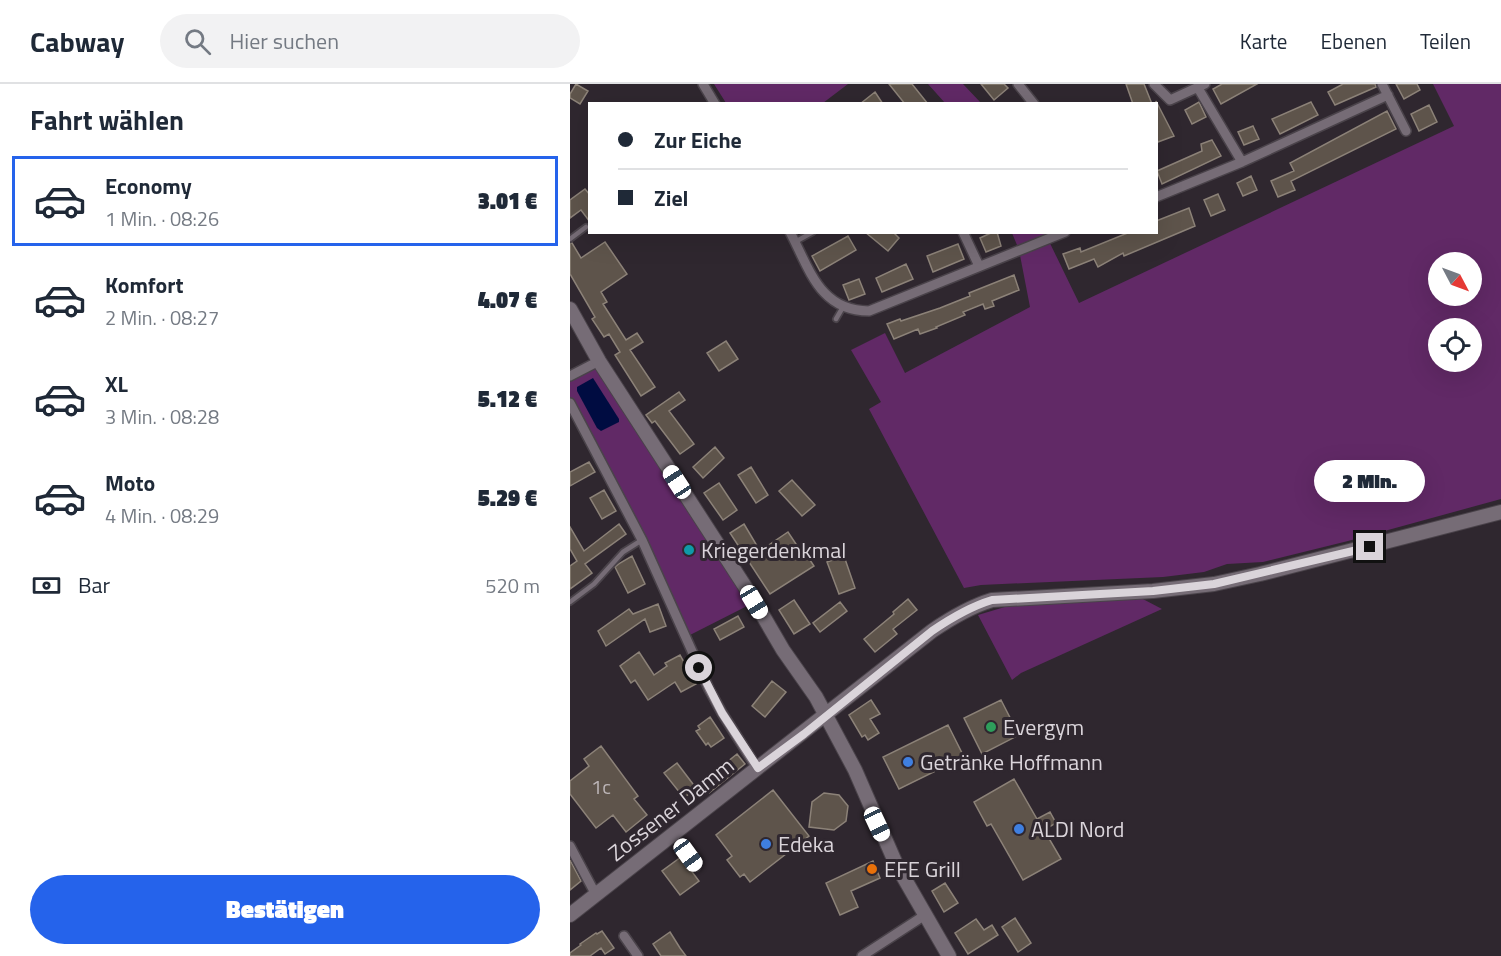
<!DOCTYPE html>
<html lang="de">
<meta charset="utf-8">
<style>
:root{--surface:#fff;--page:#f2f2f3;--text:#1f2937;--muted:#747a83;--line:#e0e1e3;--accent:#2563eb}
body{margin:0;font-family:"Titillium Web",sans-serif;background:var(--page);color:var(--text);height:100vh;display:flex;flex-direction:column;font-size:22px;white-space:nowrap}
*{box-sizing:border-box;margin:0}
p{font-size:20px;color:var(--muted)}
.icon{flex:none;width:33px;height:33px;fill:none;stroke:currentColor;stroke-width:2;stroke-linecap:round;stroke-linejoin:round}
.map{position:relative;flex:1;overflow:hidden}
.drawer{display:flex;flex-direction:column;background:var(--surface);width:570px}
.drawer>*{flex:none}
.top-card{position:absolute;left:18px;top:18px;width:570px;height:132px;border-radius:0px;box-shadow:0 6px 24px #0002;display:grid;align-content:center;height:132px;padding:0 30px;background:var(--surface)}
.needle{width:39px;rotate:131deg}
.controls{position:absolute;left:858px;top:168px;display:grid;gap:12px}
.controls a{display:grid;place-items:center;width:54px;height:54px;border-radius:50%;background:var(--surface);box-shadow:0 6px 24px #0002;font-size:30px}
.end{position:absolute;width:27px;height:27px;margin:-14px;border:8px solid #dad4da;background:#111;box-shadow:0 0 0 3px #111}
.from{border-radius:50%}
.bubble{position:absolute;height:42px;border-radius:21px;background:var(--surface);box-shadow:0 6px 24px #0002;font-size:20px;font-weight:800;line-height:42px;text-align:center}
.car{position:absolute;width:18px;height:36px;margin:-18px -9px;border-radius:8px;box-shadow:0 0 4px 2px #0007;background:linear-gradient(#fff 24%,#345 0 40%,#fff 0 76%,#345 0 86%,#fff 0)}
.top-card b{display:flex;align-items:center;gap:21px;height:57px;font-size:22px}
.top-card b+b{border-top:2px solid var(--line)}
.top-card i{width:15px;height:15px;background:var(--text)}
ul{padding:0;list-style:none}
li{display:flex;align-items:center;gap:18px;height:90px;margin:0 12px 9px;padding:0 18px;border:3px solid transparent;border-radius:0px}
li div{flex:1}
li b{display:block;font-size:22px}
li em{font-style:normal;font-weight:800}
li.selected{border-color:var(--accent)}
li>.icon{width:54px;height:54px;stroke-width:1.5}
h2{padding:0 30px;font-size:27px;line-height:72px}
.pay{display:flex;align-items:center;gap:15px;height:66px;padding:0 30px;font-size:22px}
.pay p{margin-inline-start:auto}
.primary-button{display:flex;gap:12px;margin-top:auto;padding:12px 30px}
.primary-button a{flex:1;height:69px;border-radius:36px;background:var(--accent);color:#fff;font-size:24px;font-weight:800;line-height:69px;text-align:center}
header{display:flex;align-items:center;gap:36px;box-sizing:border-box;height:84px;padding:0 30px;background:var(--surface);border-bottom:2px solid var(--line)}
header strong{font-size:28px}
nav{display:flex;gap:33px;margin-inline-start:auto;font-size:21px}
.search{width:420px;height:54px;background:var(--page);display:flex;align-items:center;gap:15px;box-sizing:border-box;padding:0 21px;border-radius:33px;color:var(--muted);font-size:22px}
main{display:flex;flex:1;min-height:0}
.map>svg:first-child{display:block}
.green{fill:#612966;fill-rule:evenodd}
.water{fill:#000c41}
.building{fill:#5e544b;stroke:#8c8278;stroke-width:1.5}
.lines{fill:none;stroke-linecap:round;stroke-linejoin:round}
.service-casing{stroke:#4a434a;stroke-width:8}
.minor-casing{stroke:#4a434a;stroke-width:12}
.secondary-casing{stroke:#4a434a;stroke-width:16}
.service{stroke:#766c76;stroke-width:4.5}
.minor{stroke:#766c76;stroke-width:9}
.secondary{stroke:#766c76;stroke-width:14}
.route{stroke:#dad4da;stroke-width:8}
.culture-dot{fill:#0f9aa8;stroke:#2f272f;stroke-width:2}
.leisure-dot{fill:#2e9e5b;stroke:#2f272f;stroke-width:2}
.shop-dot{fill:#3f7fe0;stroke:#2f272f;stroke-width:2}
.food-dot{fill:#e8710a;stroke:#2f272f;stroke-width:2}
.labels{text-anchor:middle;stroke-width:6;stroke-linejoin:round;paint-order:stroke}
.number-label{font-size:20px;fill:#bbb4b6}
.poi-label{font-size:22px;fill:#dad4da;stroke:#2f272f;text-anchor:start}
.street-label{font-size:22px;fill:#dad4da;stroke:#2f272f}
</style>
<header>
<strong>Cabway</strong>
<div class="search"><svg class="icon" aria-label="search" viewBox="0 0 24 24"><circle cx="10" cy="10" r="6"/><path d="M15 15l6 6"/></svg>Hier suchen</div>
<nav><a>Karte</a><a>Ebenen</a><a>Teilen</a></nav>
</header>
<main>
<section class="drawer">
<h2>Fahrt wählen</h2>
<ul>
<li class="selected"><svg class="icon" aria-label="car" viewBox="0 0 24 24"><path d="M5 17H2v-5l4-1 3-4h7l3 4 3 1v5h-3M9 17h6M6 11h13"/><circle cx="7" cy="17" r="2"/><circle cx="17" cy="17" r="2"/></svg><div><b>Economy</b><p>1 Min. · 08:26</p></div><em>3.01 €</em></li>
<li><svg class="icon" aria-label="car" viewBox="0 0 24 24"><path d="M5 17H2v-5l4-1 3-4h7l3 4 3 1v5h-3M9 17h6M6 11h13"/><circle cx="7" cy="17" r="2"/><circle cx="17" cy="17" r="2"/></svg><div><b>Komfort</b><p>2 Min. · 08:27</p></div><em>4.07 €</em></li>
<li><svg class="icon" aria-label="car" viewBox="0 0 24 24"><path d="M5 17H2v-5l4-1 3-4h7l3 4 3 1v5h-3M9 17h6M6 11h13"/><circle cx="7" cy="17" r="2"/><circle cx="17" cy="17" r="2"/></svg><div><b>XL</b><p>3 Min. · 08:28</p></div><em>5.12 €</em></li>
<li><svg class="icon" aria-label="car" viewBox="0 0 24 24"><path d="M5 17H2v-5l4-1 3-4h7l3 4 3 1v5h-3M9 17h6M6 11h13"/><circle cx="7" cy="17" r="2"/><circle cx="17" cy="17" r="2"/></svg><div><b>Moto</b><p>4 Min. · 08:29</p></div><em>5.29 €</em></li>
</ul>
<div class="pay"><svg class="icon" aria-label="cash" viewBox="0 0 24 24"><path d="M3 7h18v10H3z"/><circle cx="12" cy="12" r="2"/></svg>Bar<p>520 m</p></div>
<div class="primary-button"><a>Bestätigen</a></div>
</section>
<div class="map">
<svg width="931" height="872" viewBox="0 0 931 872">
<rect width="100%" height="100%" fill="#2f272f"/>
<path class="green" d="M144 0H278L253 19H156Z
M358 0H393L411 19H375Z
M863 0H931V415L778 457 693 478 657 480 634 488 593 493 411 501 394 504 299 325 311 318 281 266 315 249 335 289 460 223 449 166 442 149H475L509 219 884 42ZM868 178H902V212H868ZM868 244H902V278H868Z
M29 277 185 518 120 551 0 319V292Z
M569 513 592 525 451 589 442 596 408 531 438 522Z"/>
<path class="water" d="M23 294 49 335V338L31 347 27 344 7 307V303Z"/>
<path class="building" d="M6 0 18 7 10 20 0 14V10Z
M319 0H342L358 20H335Z
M411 0H434L438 4 424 16Z
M556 0H574L582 20H563Z
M652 0H687L651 20 643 5Z
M773 0H805L806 3 765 21 758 8Z
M826 0H847L850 6 834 15Z
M305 8 313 20H290Z
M586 17 604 52 588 58 586 53Z
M629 18 636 33 622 40 615 26Z
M741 18 748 31 710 50 702 35Z
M859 21 867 38 849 47 841 30Z
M817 27 826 45 721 97 725 106 708 113 701 97 724 87 720 79Z
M683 42 689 55 674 61 668 48Z
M642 56 651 72 592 100 587 87 632 67 631 60Z
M681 92 687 106 673 112 667 99Z
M15 105 20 111V138L11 126 0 134V116Z
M648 110 655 126 641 132 634 116Z
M619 124 625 142 554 172 553 169 528 183 524 175 499 185 493 170 510 164 511 168 560 148H586V137Z
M295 148H323L329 154 318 167Z
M423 148H427L431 162 416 168 410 154Z
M278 152 286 166 250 187 242 172Z
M35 158 57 190 31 208 37 218 33 220 56 256 67 249 73 258 60 266 85 303 71 312 45 271 50 268 39 250 34 253 22 235 25 233 0 190V159H2L11 174Z
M388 160 394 175 363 188 357 172Z
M336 180 343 195 312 208 306 194Z
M444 191 449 206 422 217 424 222 415 225 413 220 393 228 395 231 366 243 367 244 350 250 348 245 324 255 317 240 330 235 331 237 370 224 400 212 399 209Z
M289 195 295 210 279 216 273 201Z
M156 257 168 275 149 287 137 269Z
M109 308 115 316 99 327 124 360 110 370 85 337 82 339 76 331Z
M145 363 154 374 133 394 123 383Z
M19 378 25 388 0 402V388Z
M181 383 198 411 186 419 168 391Z
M222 396 245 421 232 432 209 407Z
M149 399 167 426 153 436 134 409Z
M34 406 46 427 32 435 20 414Z
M49 440 56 450 15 480 22 489 0 505V482L7 477 0 465V443L14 467Z
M174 440 190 467 218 448 234 472 236 470 244 482 200 510 160 449Z
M62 472 75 500 58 509 45 483 50 479Z
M274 472 285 504 269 510 257 478Z
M338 515 347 526 323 545 327 550 305 568 294 555 324 530 323 528Z
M224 516 240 540 224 550 209 526Z
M270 518 277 527 250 548 243 539Z
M88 520 96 542 80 548 75 535 36 562 28 547 59 525 63 530Z
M168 532 174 543 150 556 144 545Z
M69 568 84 591 97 582 95 579 110 571 126 600 111 608 105 598 78 616 65 596 61 599 50 582Z
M202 597 216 608 195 633 182 622Z
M301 616 310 630 300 635 309 649 298 656 295 651 292 653 279 631Z
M431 616 449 651 412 670 394 634Z
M140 633 154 654 141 663 138 659 136 661 126 647 130 645 128 642Z
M378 641 394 673 329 705 313 673Z
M31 662 68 712 64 715 77 731 56 748 43 731 26 744 0 710V697L19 682 14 675Z
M167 670 175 680 139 709 131 699Z
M107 679 126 704 114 714 94 689Z
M444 695 467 735 480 728 486 739 474 746 491 775 453 796 421 740 417 742 404 718Z
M203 706 239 752 180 798 174 790 170 793 157 776 162 772 146 751Z
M254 709 269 711 278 722 276 737 264 746 239 743 242 718Z
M111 773 129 797 110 811 92 787Z
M0 776 11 797 0 806Z
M303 777 310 794 281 807 288 823 270 831 256 799Z
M375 799 388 819 374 828 362 807Z
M445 834 461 859 448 868 432 843Z
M406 835 414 846 422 841 428 851 398 870 385 849Z
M32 847 44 864 35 870 31 864 20 872H0V869L11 861 10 860 26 849 27 850Z
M100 848 110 864 116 872H91L83 860Z"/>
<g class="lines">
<defs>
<path id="service" d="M0 155 16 143
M225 158 243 148
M266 235 273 223
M0 518 24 500 53 468 72 456
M105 753 127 784"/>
<path id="minor" d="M133 0 145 20
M448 0 464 20
M584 0 600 16 635 0
M812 0 836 47
M628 4 672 78
M586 113 672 78 818 11
M220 148C240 186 250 227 299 227L495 148
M393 148 409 182
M0 292 29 277
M0 319 72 456 139 605 152 629 187 684
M0 762 26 811
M54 852 68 872
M292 872 355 831"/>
<path id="secondary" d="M0 225 29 277 185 518 213 566 246 613 285 686 326 780 379 872
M0 831 362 547C381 534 399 523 422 516L583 507 644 500 690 490 931 428"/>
</defs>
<use href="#service" class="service-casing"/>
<use href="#minor" class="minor-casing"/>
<use href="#secondary" class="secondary-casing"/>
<use href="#service" class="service"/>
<use href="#minor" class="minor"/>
<use href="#secondary" class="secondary"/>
</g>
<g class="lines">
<path class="route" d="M129 584 152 629 188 684 234 650 362 547C381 534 399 523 422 516L583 507 644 500 800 463"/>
</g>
<circle class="culture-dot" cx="119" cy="466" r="6"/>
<circle class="leisure-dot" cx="421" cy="643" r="6"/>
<g class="shop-dot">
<circle cx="338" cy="678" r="6"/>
<circle cx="449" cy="745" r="6"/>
<circle cx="196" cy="760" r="6"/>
</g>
<circle class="food-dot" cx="302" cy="785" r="6"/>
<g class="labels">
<g class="number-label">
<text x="31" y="710">1c</text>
</g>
<g class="poi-label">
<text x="131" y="474">Kriegerdenkmal</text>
<text x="433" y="651">Evergym</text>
<text x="350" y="686">Getränke Hoffmann</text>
<text x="461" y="753">ALDI Nord</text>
<text x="208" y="768">Edeka</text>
<text x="314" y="793">EFE Grill</text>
</g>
<g class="street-label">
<text transform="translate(101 725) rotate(-38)" y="8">Zossener Damm</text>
</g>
</g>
</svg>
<div class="controls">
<a><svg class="needle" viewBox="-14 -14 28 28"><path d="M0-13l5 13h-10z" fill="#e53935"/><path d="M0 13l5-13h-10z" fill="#747a83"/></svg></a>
<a><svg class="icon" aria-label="locate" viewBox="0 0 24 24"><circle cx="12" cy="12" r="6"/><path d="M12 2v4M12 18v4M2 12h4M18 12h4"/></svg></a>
</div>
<i class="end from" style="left:129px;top:584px"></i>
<i class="end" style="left:800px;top:463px"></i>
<div class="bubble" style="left:744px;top:376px;width:111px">2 Min.</div>
<i class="car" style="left:107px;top:398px;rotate:327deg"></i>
<i class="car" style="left:184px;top:518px;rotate:149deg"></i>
<i class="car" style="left:307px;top:740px;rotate:155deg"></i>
<i class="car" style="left:118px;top:771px;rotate:144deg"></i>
<div class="top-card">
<b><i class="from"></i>Zur Eiche</b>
<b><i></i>Ziel</b>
</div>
</div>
</main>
